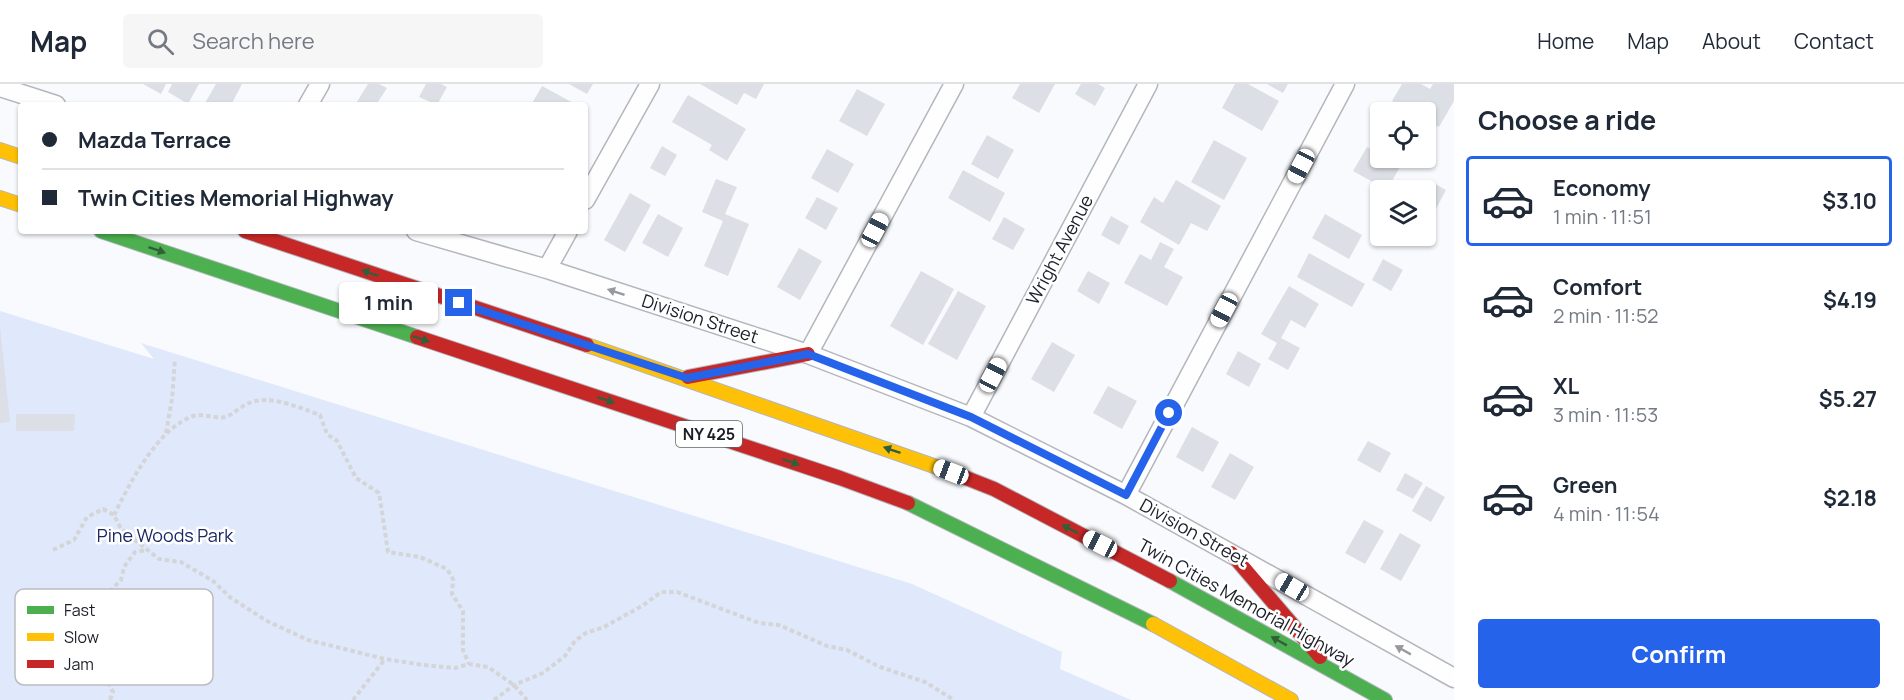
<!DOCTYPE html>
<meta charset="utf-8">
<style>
:root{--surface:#fff;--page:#f6f6f7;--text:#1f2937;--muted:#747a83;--line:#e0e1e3;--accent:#2563eb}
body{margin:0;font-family:Manrope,sans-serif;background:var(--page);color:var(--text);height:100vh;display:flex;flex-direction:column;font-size:22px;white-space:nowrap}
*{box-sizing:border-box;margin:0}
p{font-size:20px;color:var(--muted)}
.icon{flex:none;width:33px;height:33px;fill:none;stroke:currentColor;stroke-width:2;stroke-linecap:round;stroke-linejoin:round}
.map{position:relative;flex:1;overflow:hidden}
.sheet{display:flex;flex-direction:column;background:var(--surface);width:450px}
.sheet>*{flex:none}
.banner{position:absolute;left:18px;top:18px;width:570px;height:132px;border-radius:6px;box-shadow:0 2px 4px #0004;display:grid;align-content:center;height:132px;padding:0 24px;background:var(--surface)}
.fabs{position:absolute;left:1370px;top:18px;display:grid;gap:12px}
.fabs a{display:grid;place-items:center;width:66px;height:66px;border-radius:6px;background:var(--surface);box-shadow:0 2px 4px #0004;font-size:30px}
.end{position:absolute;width:27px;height:27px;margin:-14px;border:8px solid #2563eb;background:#fff;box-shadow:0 0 0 3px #fff}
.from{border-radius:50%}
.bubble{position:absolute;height:42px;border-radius:6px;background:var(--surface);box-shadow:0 2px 4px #0004;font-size:20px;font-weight:700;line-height:42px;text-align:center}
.car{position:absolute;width:18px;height:36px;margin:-18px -9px;border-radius:8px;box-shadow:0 0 4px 2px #0007;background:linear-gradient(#fff 24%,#345 0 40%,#fff 0 76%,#345 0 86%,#fff 0)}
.banner b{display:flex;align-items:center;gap:21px;height:57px;font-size:22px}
.banner b+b{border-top:2px solid var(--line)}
.banner i{width:15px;height:15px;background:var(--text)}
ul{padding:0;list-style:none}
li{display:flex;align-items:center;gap:18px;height:90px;margin:0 12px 9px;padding:0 12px;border:3px solid transparent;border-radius:6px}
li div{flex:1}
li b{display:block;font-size:22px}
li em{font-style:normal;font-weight:700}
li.on{border-color:var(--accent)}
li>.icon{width:54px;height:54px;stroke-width:1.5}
h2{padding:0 24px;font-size:27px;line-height:72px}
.cta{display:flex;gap:12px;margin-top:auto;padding:12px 24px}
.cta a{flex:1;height:69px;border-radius:6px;background:var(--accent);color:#fff;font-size:24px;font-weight:700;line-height:69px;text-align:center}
header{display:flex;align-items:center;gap:36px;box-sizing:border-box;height:84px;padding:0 30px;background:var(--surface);border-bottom:2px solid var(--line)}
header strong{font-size:28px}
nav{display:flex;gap:33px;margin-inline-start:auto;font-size:21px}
.search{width:420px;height:54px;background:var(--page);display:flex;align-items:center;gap:15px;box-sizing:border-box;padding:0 21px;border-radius:6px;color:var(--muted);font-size:22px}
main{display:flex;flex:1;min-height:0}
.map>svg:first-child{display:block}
.green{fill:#e0e8fc}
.building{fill:#dcdfe5}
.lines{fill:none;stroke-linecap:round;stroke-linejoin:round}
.street-casing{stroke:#b3b6bc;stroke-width:21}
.fast-casing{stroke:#b3b6bc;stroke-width:16}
.slow-casing{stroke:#b3b6bc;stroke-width:16}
.jam-casing{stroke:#b3b6bc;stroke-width:16}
.path{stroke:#d4d5d7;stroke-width:4;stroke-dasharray:4.5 3;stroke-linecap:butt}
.street{stroke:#fefeff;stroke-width:18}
.fast{stroke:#4caf50;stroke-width:14}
.slow{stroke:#ffc107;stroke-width:14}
.jam{stroke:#c62828;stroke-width:14}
.oneway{fill:#315f39}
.oneway2{fill:#98999e}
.route{stroke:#2563eb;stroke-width:8}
.labels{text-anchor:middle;stroke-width:5;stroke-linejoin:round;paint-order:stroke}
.shield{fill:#fff;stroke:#5f6268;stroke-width:1.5}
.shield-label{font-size:16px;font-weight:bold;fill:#1b1e27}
.street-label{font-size:18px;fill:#1b1e27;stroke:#fff}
.park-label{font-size:18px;fill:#1a2963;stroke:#fff}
.key{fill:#fff;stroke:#bbbcbe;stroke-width:1.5}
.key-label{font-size:16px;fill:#1b1e27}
</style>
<header>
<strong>Map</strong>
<div class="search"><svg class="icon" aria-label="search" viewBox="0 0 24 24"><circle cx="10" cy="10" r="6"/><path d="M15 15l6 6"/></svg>Search here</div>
<nav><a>Home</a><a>Map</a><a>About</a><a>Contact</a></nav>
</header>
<main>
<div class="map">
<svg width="1454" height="616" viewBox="0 0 1454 616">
<rect width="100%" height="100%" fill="#f9fafd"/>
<path class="green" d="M0 227 154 275 141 259 912 500 1062 568 1060 585 1131 616H0Z"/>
<path class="building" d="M143 0H166L161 10Z
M172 0H199L188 20 168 8Z
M216 0H242L231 21H209L205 19Z
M368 0H379L387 4 376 21H355Z
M426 0H441L447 3 437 21 419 13Z
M569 0H593L587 10Z
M700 0H764L756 15 744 9 737 21Z
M1020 0H1055L1039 29 1012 14Z
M1081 0H1098L1105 4 1095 22 1075 10Z
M1235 0H1248L1279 17 1262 47 1222 24Z
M1267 0H1288L1283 9Z
M1402 0H1421L1430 5 1433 0H1454V17L1439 43 1425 35V28H1412L1392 17Z
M542 2 577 21H531Z
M857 5 885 20 867 52 839 37Z
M688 11 746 45 727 77 709 66 712 61 672 38Z
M987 51 1014 66 998 95 971 80Z
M1214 56 1247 74 1224 116 1191 98Z
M662 62 677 71 665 92 650 84Z
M1367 63 1380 70V74H1386L1401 81 1387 106 1353 87Z
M827 65 854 80 838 109 811 94Z
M963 86 1005 109 990 138 948 114Z
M716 95 737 103 725 130 749 140 728 192 704 182 723 137 702 128Z
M1176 96 1221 122 1207 147 1191 139 1179 161 1140 138 1154 113 1163 119Z
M1428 96 1446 106 1429 138 1425 136V106H1422Z
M630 109 651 121 625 168 604 156Z
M817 113 838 124 826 146 805 134Z
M658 130 683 144 668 173 642 159Z
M1325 130 1362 151 1349 175 1312 154Z
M1111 132 1129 142 1119 161 1101 151Z
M1004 133 1025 145 1013 166 992 155Z
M1160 158 1174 165 1164 183 1183 193 1167 222 1124 199 1140 170 1151 176Z
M799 164 822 177 800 216 777 203Z
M1309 169 1365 200 1352 223 1297 193Z
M1383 175 1403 186 1391 207 1372 196Z
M921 187 954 205 923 261 890 242Z
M1088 187 1110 199 1099 220 1077 207Z
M1289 202 1319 220 1305 244 1291 236 1281 254 1300 264 1288 286 1268 275 1277 259 1261 250Z
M958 207 986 222 957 276 928 260Z
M0 242 10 338 0 339Z
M1052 258 1075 271 1054 308 1031 295Z
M1238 267 1261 280 1249 303 1226 290Z
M1108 302 1137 317 1122 345 1093 329Z
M16 330H75L74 347H16Z
M1192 343 1219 358 1203 388 1176 373Z
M1368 357 1391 369 1380 389 1357 376Z
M1230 369 1254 383 1235 416 1211 403Z
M1405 389 1423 399 1413 415 1396 406Z
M1426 402 1445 413 1431 438 1412 427Z
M1364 436 1384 447 1365 480 1345 469Z
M1400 449 1421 461 1401 497 1380 485Z"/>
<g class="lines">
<defs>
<path id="street" d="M0 3 56 21
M308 21 320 0
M585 116 650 0
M416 147 547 185 808 270 971 333 1126 411 1454 594
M547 185 568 147
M808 270 954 0
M971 333 1148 0
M1126 411 1345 0"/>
<path id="fast" d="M101 147 417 253
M908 419 1153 540
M1170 497 1385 616"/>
<path id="slow" d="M0 66 21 73
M0 114 21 121
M587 261 951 388
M1153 540 1291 616"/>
<path id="jam" d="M245 147 587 261
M417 253 840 394 908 419
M688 293 808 270
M951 388 994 405 1170 497
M1231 469 1320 573"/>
</defs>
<use href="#street" class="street-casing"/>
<use href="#fast" class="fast-casing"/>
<use href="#slow" class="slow-casing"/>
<use href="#jam" class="jam-casing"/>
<path class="path" d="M166 349 172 315 175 275
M114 431C130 399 157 345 193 332 203 329 215 335 225 333 233 331 241 322 249 319 270 310 300 324 320 331L327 350 337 357 356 394 379 409 388 468 420 473 447 485 453 495 452 510 463 527V566L469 580
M53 466 74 456 87 433 103 425 114 431 121 445 159 475 181 478 213 497 231 514 267 537 308 556 385 575 423 581 455 584 469 580 488 583 514 601 527 616
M110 616 113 608 103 588 89 579 83 564 72 562 82 536 121 496 124 483 135 468 147 466
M353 616 385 575
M494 616 514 601 543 589 565 572 575 557 586 549 604 543 642 522 661 508H677L759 539 779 541 827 562 847 566 880 583 925 598 954 616"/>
<use href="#street" class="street"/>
<use href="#fast" class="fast"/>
<use href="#slow" class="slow"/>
<use href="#jam" class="jam"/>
</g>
<defs><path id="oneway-solid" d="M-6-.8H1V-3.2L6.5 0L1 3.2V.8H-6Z" transform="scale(1.5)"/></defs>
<g class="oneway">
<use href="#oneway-solid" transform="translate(157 166) rotate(19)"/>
<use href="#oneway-solid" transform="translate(370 189) rotate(-161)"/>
<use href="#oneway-solid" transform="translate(421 255) rotate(18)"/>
<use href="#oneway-solid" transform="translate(606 316) rotate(19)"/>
<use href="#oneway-solid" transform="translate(892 366) rotate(-161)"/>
<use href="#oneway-solid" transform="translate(791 378) rotate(19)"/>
<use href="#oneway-solid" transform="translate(1070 445) rotate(-153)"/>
<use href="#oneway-solid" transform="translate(1279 557) rotate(-151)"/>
</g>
<g class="oneway2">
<use href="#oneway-solid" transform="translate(616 208) rotate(-162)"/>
<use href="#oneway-solid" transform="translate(1403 566) rotate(-151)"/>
</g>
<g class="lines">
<path class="route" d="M459 219 687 294 808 270 971 333 1126 411 1169 329"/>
</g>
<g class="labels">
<rect class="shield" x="676" y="337" width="66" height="26" rx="4.5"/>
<g class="shield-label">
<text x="709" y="356">NY 425</text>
</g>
<g class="street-label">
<text transform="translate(1060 166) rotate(-62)" y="6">Wright Avenue</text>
<text transform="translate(700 235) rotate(18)" y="6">Division Street</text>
<text transform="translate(1194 449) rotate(29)" y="6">Division Street</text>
<text transform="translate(1246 519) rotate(29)" y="6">Twin Cities Memorial Highway</text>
</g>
<g class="park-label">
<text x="165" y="458">Pine Woods Park</text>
</g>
</g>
<rect x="15" y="505" width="198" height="96" rx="9" class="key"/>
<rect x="27" y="522" width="27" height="8" fill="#4caf50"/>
<rect x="27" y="549" width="27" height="8" fill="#ffc107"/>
<rect x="27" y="576" width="27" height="8" fill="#c62828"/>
<g class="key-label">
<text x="64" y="532">Fast</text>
<text x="64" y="559">Slow</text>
<text x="64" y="586">Jam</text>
</g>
</svg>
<div class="fabs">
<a><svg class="icon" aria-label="locate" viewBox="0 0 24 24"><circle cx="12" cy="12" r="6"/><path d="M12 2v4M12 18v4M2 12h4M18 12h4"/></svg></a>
<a><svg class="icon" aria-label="layers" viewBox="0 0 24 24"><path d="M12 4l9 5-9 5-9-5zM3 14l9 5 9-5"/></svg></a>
</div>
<i class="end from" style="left:1169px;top:329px"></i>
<i class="end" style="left:459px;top:219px"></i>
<div class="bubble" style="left:339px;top:198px;width:99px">1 min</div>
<i class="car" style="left:1301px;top:82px;rotate:208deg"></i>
<i class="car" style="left:875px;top:146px;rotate:28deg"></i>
<i class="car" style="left:1224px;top:226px;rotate:208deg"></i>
<i class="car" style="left:993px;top:291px;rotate:28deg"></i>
<i class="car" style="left:951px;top:388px;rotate:291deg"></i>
<i class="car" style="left:1100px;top:460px;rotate:297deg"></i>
<i class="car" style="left:1292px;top:503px;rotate:300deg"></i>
<div class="banner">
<b><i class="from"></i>Mazda Terrace</b>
<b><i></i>Twin Cities Memorial Highway</b>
</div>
</div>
<section class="sheet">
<h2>Choose a ride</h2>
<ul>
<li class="on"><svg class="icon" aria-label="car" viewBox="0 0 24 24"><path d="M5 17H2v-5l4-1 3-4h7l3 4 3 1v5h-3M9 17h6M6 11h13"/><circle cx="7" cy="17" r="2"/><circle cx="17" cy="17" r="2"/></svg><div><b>Economy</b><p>1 min · 11:51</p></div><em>$3.10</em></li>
<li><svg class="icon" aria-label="car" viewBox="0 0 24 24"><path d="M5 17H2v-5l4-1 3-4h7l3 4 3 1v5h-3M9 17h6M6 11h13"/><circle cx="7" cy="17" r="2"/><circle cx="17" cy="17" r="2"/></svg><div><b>Comfort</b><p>2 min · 11:52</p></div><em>$4.19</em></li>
<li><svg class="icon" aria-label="car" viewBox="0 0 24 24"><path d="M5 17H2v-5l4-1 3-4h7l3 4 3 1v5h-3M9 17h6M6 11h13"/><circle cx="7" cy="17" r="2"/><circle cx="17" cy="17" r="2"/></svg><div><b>XL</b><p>3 min · 11:53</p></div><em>$5.27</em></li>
<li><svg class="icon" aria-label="car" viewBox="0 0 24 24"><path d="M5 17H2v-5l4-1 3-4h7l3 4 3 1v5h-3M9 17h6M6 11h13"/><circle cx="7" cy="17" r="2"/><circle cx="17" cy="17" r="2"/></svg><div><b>Green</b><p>4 min · 11:54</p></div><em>$2.18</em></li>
</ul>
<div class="cta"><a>Confirm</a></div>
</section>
</main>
